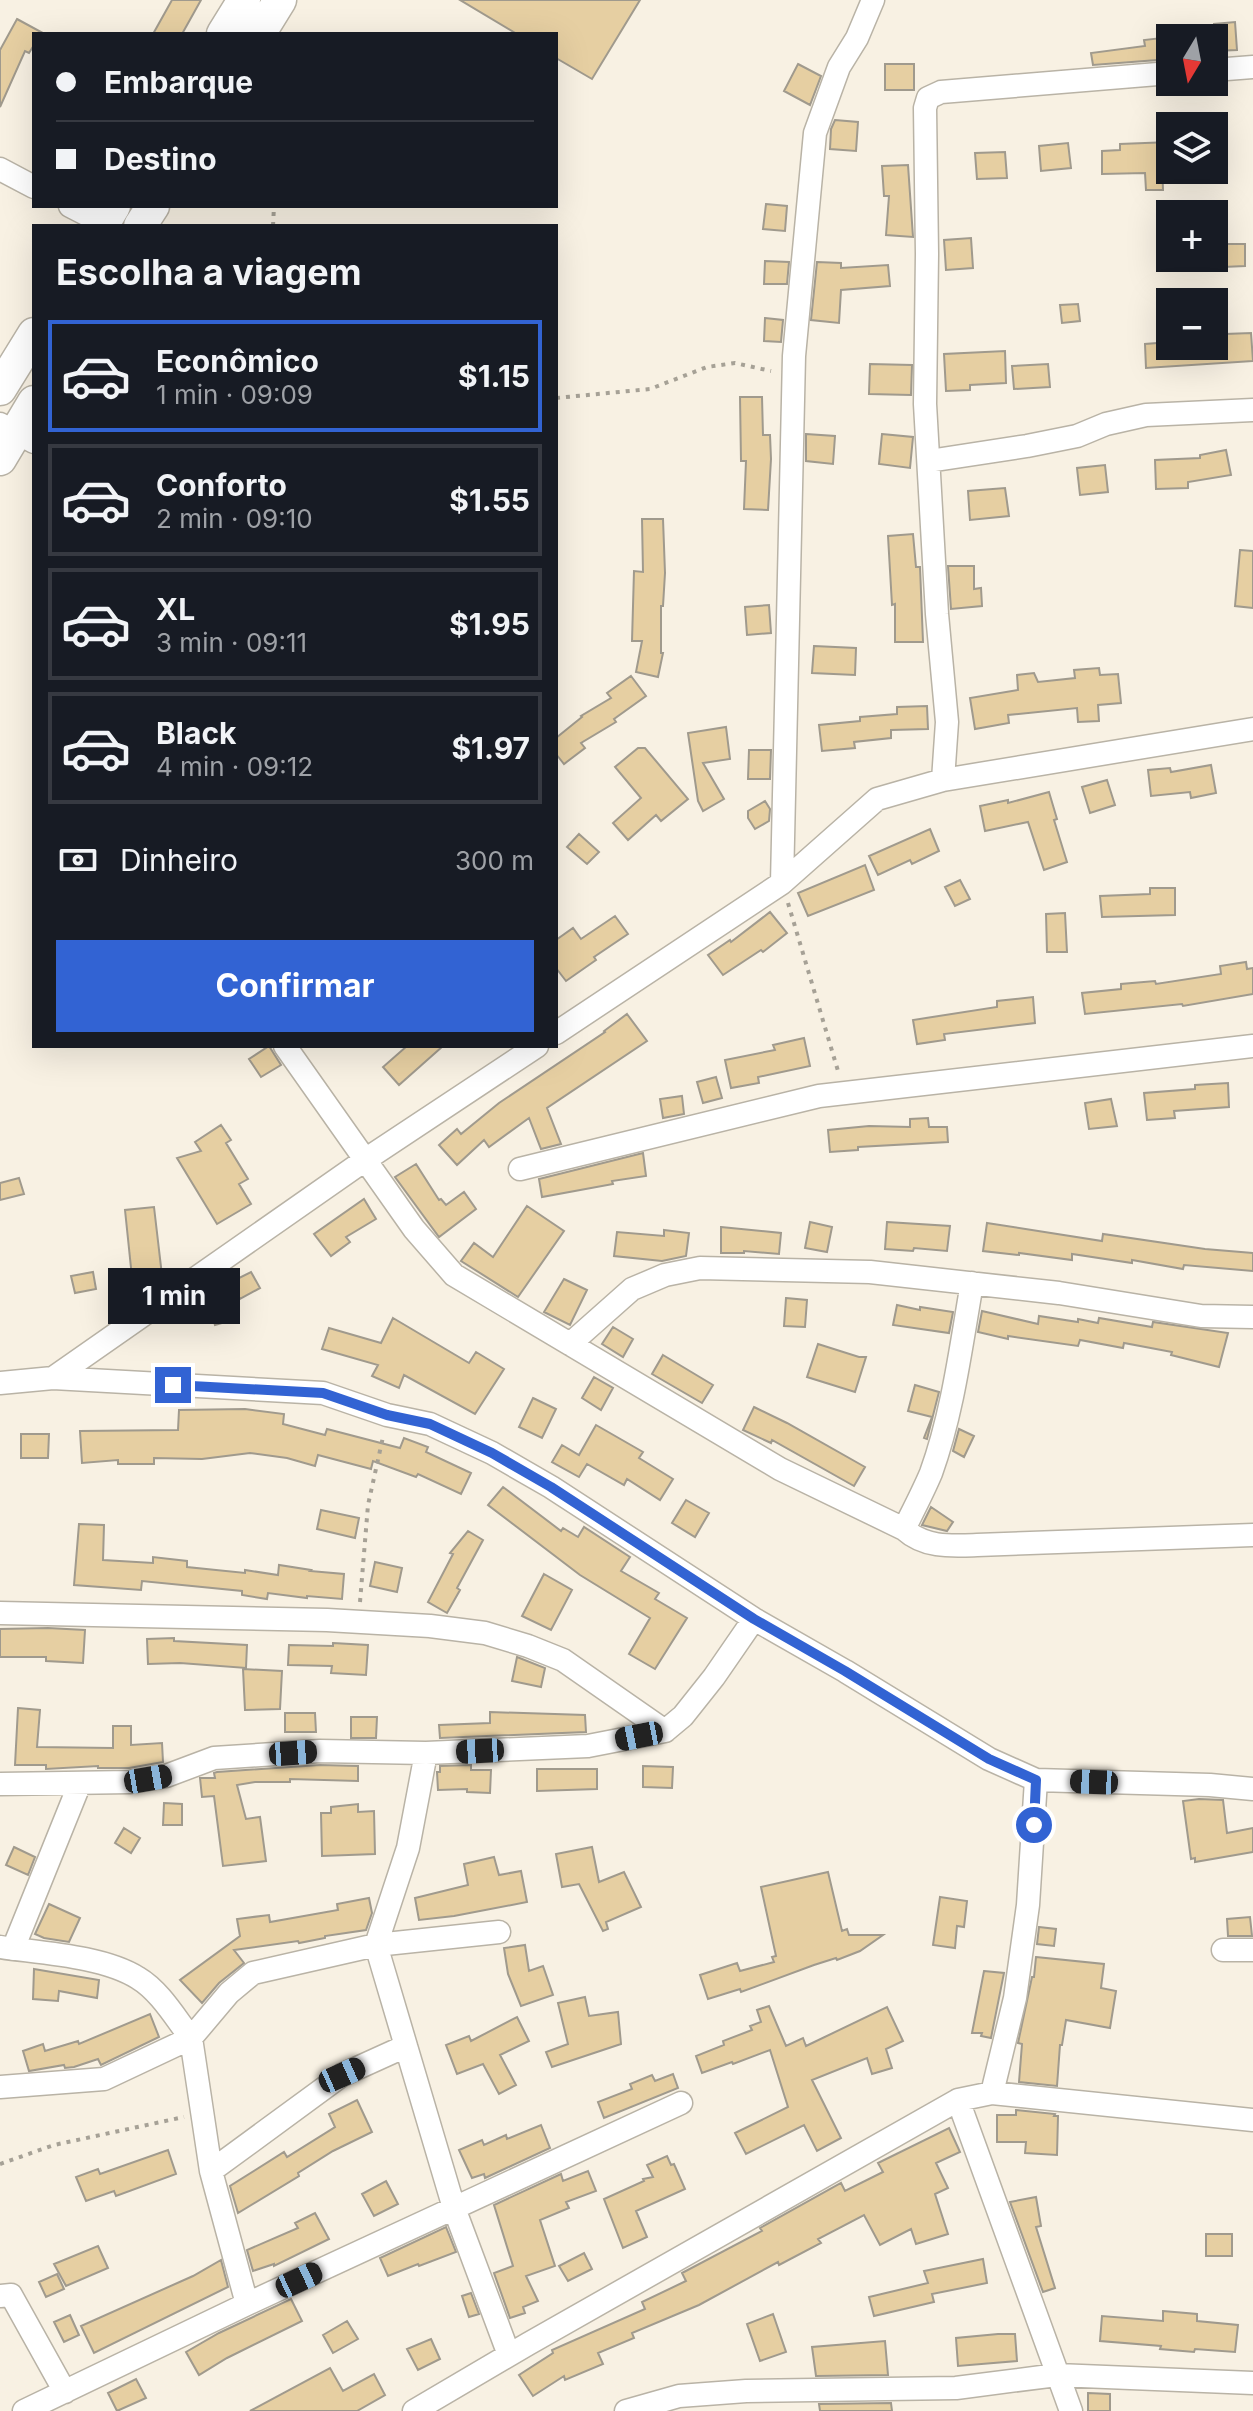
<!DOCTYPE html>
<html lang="pt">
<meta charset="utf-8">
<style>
:root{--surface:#171b24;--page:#242831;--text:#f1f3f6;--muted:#9ea1a6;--line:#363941;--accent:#3263d3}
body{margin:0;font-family:Inter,sans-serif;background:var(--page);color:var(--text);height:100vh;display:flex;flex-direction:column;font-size:30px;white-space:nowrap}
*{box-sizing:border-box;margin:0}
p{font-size:26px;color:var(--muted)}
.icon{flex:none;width:44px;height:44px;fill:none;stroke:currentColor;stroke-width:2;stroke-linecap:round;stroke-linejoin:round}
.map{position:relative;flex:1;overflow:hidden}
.sheet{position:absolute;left:32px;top:224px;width:526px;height:824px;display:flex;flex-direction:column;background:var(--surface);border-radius:0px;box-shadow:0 8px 32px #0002}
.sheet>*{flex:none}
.top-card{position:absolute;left:32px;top:32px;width:526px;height:176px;border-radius:0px;box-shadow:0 8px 32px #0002;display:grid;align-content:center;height:176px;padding:0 24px;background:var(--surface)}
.needle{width:52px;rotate:190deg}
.buttons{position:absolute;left:1156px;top:24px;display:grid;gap:16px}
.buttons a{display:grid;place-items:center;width:72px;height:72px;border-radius:0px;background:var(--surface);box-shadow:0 8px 32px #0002;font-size:40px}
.end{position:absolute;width:36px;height:36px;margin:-18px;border:10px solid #3263d3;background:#fff;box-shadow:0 0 0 4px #fff}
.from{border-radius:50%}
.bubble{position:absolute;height:56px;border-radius:0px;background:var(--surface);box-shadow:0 8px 32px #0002;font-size:26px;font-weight:700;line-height:56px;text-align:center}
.car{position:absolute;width:24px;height:48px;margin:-24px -12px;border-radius:10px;box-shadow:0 0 6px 2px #0007;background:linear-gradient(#222 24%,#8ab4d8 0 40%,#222 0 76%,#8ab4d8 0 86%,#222 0)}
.top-card b{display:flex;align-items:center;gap:28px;height:76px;font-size:30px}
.top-card b+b{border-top:2px solid var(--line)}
.top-card i{width:20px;height:20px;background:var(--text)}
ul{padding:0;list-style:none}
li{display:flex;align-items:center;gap:24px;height:112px;margin:0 16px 12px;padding:0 8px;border:4px solid var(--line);border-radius:0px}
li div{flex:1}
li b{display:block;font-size:30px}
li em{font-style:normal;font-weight:700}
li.active{border-color:var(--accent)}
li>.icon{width:72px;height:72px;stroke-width:1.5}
h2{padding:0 24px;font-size:36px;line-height:96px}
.pay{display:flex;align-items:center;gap:20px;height:88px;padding:0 24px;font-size:30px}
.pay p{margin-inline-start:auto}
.action{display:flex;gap:16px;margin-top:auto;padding:16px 24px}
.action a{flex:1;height:92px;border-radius:0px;background:var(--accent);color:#fff;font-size:32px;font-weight:700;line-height:92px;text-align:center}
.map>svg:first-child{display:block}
.building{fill:#e6cfa2;stroke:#a09a8d;stroke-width:2}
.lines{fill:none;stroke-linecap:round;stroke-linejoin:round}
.street-casing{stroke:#b9b3a6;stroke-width:25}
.secondary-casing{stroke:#b9b3a6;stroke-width:35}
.path{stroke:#a6a196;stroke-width:4;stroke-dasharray:4 6;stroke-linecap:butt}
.street{stroke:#fff;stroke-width:22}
.secondary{stroke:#fff;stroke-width:32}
.route{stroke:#3263d3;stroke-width:10}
</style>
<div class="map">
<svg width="1253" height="2411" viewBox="0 0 1253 2411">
<rect width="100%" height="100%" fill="#f8f1e3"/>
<path class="building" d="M172 0H201L182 34H153Z
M460 0H640L592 79 556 58V34H517Z
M17 19 41 32 34 34V45L29 53 25 51 0 107V50Z
M1235 22 1237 50 1214 51V24Z
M1170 37V59L1093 65 1091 53 1145 46 1144 40Z
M798 64 821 76 810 105 784 91Z
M885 64H914V90H885Z
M835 120 858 122 856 151 830 149 831 129Z
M1170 142V161L1162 160 1163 190H1146L1145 173 1102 174V151L1120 150V144Z
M1068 143 1071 168 1041 171 1039 146Z
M1005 152 1007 178 977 179 975 153Z
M908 165 913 237 886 235 889 196H884L882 166Z
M766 204 787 206 785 231 763 229Z
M971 238 973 268 946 270 944 240Z
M1222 244H1245V266L1223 267Z
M765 261 789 262 787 284H764Z
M817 262 841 263V268L888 265 890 286 841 290 839 323 811 320Z
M1078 304 1080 321 1062 323 1060 305Z
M765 318 783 320 781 342 764 341Z
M1251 333 1253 361 1146 368 1145 344 1170 342V346H1225V334Z
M1005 351 1006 383 970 385V390L946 391 944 354Z
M870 364 912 365 911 395 869 394Z
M1048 364 1050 387 1014 389 1012 366Z
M740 397H762L763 435H770L771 459 768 510 744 509 746 461H741Z
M806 434 835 436 833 464 806 461Z
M882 434 913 437 910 468 879 464Z
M1226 450 1231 475 1188 482V488L1156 489 1155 460 1200 458V455Z
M1105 465 1108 492 1080 495 1077 468Z
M1005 488 1009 516 970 520 968 491Z
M642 519H663L665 573 663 606H661V653H663L658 677 636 672 642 641H632L634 571 643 572Z
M913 534 916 567H920L923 642H895V604L892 605 888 536Z
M1240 550 1253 551V608L1235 606Z
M948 566H974V589L981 588 982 606 951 609Z
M769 605 771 633 747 635 745 607Z
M814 646 856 648 855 675 812 673Z
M1099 668 1100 675 1118 674 1121 703 1098 705 1099 721 1078 722 1077 708 1008 715 1009 723 975 729 970 698 1018 690 1017 675 1034 673 1038 682 1075 678 1074 670Z
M631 676 646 696 614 719 616 722 581 743 585 748 564 764 556 754V738L582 717 581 716 611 698 607 693Z
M927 706 928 729 891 730V738L854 742 855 748 822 751 819 725 860 721V717L897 714V707Z
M726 727 730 759 703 763 724 799 703 811 698 801 688 733Z
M638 748H645L688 799 661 821 656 815 628 840 613 823 641 798 615 767Z
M749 750H771L770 779H748Z
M1211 765 1216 793 1191 798 1190 792 1151 796 1148 770 1170 768 1171 772Z
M1107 780 1115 805 1090 813 1082 787Z
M1049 792 1057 819 1054 820 1067 862 1044 870 1028 822 985 831 980 806 1008 800V803Z
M765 801 770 809 769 821 755 829 748 818V811Z
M930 829 939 851 912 864 910 860 878 875 869 856Z
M579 834 599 852 587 864 567 847Z
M865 865 874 890 808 916 798 893Z
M960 880 970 899 955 906 945 887Z
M1150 888H1175V915L1102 917 1100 896 1150 894Z
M770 912 787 933 763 952 761 950 723 975 708 955 730 940 731 942Z
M1065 913 1067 952H1047L1046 914Z
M615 916 628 934 594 957 596 960 566 981 556 968V940L573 928 581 939Z
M1246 962 1247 969 1253 968V994L1183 1006 1182 1004 1085 1014 1082 993 1121 989V984L1155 981 1156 984 1221 974 1220 966Z
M1033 997 1035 1023 944 1034 945 1040 917 1044 913 1020 997 1007V1001Z
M627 1014 647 1041 547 1108 561 1144 541 1149 529 1118 489 1147 484 1140 457 1165 439 1145 457 1129 461 1134 499 1103 605 1032 604 1031Z
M804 1038 810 1066 758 1077 759 1083 731 1088 725 1060 775 1050 773 1045Z
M269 1046 281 1065 261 1077 249 1059Z
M407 1046H443L399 1085 383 1067Z
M716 1077 722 1098 703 1103 697 1082Z
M1228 1083 1229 1107 1174 1111 1175 1118 1147 1120 1144 1093 1195 1089V1085Z
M682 1096 684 1114 663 1118 660 1099Z
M1111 1099 1117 1126 1089 1129 1085 1103Z
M928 1118 929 1127H947L948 1142 858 1147V1150L830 1152 828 1130 869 1126 910 1127V1119Z
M221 1125 231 1140 226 1143 248 1179 239 1184 251 1204 217 1224 177 1158 201 1151 195 1142Z
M643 1153 646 1176 612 1181 613 1184 542 1197 539 1179Z
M416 1164 439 1200 441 1199 446 1205 464 1192 476 1209 439 1237 395 1177Z
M19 1178 24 1194 0 1200V1183Z
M364 1199 376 1219 346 1237 350 1242 331 1256 314 1234Z
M527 1206 564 1231 518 1297 461 1261 474 1243 493 1257Z
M154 1207 163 1284 133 1287 125 1210Z
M810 1222 832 1227 827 1252 805 1248Z
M887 1222 950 1226 947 1251 914 1248 913 1251 885 1249Z
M987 1223 1102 1241 1103 1234 1205 1249 1253 1253V1271L1184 1265 1183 1269 1132 1260V1263L1072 1254V1260L1019 1253V1255L983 1251Z
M721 1227 781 1233 779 1254 744 1251V1253H721Z
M664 1230 689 1233 686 1256 662 1261 614 1256 617 1232 664 1236Z
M93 1272 96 1289 75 1293 71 1276Z
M251 1272 260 1288 240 1299 231 1282Z
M564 1279 587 1290 570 1325 544 1312Z
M224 1294 232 1320 215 1325 207 1299Z
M786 1298 807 1300 805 1327 784 1326Z
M897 1305 920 1310V1307L953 1312 949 1333 893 1325Z
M982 1311 1038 1324 1039 1316 1078 1322V1319L1098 1323 1099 1318 1152 1327 1153 1322 1228 1333 1219 1367 1171 1355 1172 1352 1124 1343 1123 1348 1080 1340 1078 1346 1008 1336V1339L978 1332Z
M393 1318 469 1363 476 1352 504 1369 475 1414 404 1375 399 1388 372 1376 378 1365 322 1349 329 1328 381 1343Z
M613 1327 633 1339 623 1357 602 1344Z
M818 1344 859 1357H866L855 1392 807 1377Z
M663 1355 713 1385 702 1403 652 1374Z
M594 1377 613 1388 601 1410 582 1398Z
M915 1385 939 1392 927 1439 924 1438 932 1417 908 1411Z
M533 1398 556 1409 542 1438 519 1427Z
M754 1407 787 1423 865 1467 854 1486 772 1440 771 1443 743 1430Z
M245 1409 284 1414 283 1424 325 1435 327 1429 400 1448 404 1438 428 1447 426 1452 471 1473 461 1494 418 1474 416 1477 373 1461 371 1469 318 1455 315 1466 287 1458 250 1453 202 1459 154 1458V1464H118V1460L82 1463 80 1431 178 1430 179 1410Z
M596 1425 643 1452 639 1458 673 1479 660 1500 627 1479 624 1485 587 1464 579 1477 552 1462 562 1445 579 1455Z
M959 1429 974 1436 964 1457 953 1451Z
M21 1434H49L48 1458H21Z
M503 1487 561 1531 563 1528 578 1537 584 1527 630 1557 621 1571 659 1593 655 1599 687 1618 655 1669 629 1654 650 1618 580 1575 488 1505Z
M686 1500 709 1513 695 1537 672 1523Z
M931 1507 953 1522 947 1531 922 1525Z
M321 1510 359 1518 355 1538 317 1529Z
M79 1524 104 1525 103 1560 153 1563V1557L187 1561V1567L245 1573V1570L278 1575 279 1565 311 1570 310 1571 344 1574 342 1599 307 1596V1598L268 1593 267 1599 242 1595V1591L142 1581 141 1590 74 1585Z
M468 1531 483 1540 457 1588 460 1590 447 1613 428 1602 453 1554 450 1553Z
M375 1562 402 1568 397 1592 370 1586Z
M544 1574 572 1590 551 1630 522 1616Z
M48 1628 85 1630 83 1663 46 1661V1657H0V1629Z
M174 1638V1641L247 1645 246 1668 180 1663 148 1664 147 1639Z
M333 1643 368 1645 366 1675 331 1673 332 1666 288 1665 289 1645 333 1646Z
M517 1657 545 1668 541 1687 512 1681Z
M243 1669 282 1671 280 1709 245 1710Z
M18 1708 40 1710 37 1747 113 1748V1726H131V1745L162 1743 163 1762 129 1768H98V1766L46 1769V1765H15Z
M490 1712 585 1715 586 1732 440 1738 439 1725 490 1723Z
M285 1713H315L316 1732H285Z
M351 1717H377L376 1738H351Z
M320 1765 358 1766V1781L290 1779V1782H255L237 1785 246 1819 260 1817 266 1861 223 1866 214 1796 202 1797 200 1778H215L214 1773 217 1772Z
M471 1765V1770H491L490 1793 467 1792V1789L438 1790 437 1772H440V1766Z
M643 1766 673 1767 672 1788 643 1787Z
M537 1769H597V1789L537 1791Z
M1199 1799 1223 1800 1227 1833 1253 1828V1852L1195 1862V1858L1191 1859 1183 1801Z
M164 1803 182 1804V1825H163Z
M358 1804V1812L374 1811 375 1854 322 1856 321 1813H331V1807Z
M124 1828 140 1838 131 1853 115 1843Z
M14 1847 35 1857 28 1875 6 1865Z
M592 1847 599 1882 624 1872 641 1907 606 1922 608 1929 603 1931 579 1884 562 1887 556 1854Z
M494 1857 499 1875 521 1871 527 1902 454 1916 419 1920 415 1898 468 1885 464 1864Z
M828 1872 842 1931 847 1929 849 1935H883L860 1951 837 1960 836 1958 814 1965 741 1992 740 1989 708 1999 700 1975 737 1963 740 1971 774 1962 772 1957 776 1956 761 1887Z
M940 1897 967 1901 964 1927 957 1926 955 1948 933 1945Z
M369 1898 372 1913 366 1930 325 1936V1938L299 1943 298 1941 234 1950 244 1963 219 1983 202 2003 180 1980 240 1936 237 1919 269 1915 270 1922 338 1910 337 1904Z
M49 1904 80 1918 69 1942 44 1938 35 1934Z
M1250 1917 1252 1936H1228L1227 1919Z
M1039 1927 1056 1929 1054 1946 1037 1944Z
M525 1945 529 1971 543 1966 553 1995 521 2006 508 1974 504 1948Z
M1036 1957 1104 1964 1101 1988 1116 1991 1110 2028 1066 2020 1062 2045H1060L1057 2086 1019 2082 1022 2044 1018 2043 1032 1977H1034Z
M34 1969 99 1980 97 1998 59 1991 58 2001 33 1999Z
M984 1971 1004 1973 991 2038 981 2036 982 2033H972Z
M585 1997 589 2016 618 2012 621 2044 552 2067 546 2052 568 2044 558 2003Z
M769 2006 786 2046 803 2038 806 2046 887 2007 903 2041 886 2049 892 2068 872 2074 867 2058 812 2080 841 2138 817 2151 804 2125 746 2154 735 2133 788 2107 770 2050 733 2064 732 2062 702 2073 696 2056 724 2045 723 2041 752 2030 750 2026 761 2022 757 2010Z
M150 2014 159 2037 101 2065 98 2059 74 2067 65 2068 64 2065 29 2071 23 2051 43 2044 45 2051 78 2041 79 2044Z
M517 2017 529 2041 500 2055 516 2085 499 2094 483 2064 457 2074 446 2045 469 2036 471 2041Z
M673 2074 678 2088 604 2118 598 2102 632 2089 630 2084 652 2075 655 2081Z
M357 2100 372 2132 333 2151 298 2173 299 2176 238 2213 230 2186 284 2152 287 2157 335 2127 329 2114Z
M1016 2110 1055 2114 1054 2116H1058L1057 2155 1025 2153 1026 2142H997V2115H1016Z
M541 2125 550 2148 485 2178 484 2174 472 2178 459 2150 482 2140 484 2145 506 2135 507 2139Z
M949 2128 960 2152 936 2163 948 2188 935 2194 948 2234 916 2244 911 2229 880 2245 864 2215 818 2239 821 2243 779 2265 778 2262 699 2305 632 2333 634 2338 598 2353 603 2364 565 2380 564 2376 533 2396 519 2375 553 2353 552 2350 645 2309 642 2302 686 2281 682 2273 762 2231 760 2228 841 2183 845 2191 883 2172 878 2163Z
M168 2150 176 2174 116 2196 114 2191 86 2201 76 2177 98 2169 100 2174Z
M667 2156 671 2165 674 2164 685 2189 636 2211 647 2237 623 2248 604 2199 644 2181 643 2179 653 2177 647 2165Z
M588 2171 596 2191 566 2202 569 2208 540 2220 555 2266 526 2276 538 2301 523 2307 525 2313 510 2318 494 2273 513 2266 494 2205 561 2174 563 2181Z
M386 2181 398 2204 374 2216 362 2194Z
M1036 2197 1041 2226 1036 2227 1055 2288 1043 2292 1010 2202Z
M315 2213 329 2239 274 2266V2264L253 2271 247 2250 298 2228 295 2223Z
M446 2227 456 2252 419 2266 418 2264 388 2276 380 2258Z
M1206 2234H1232V2256H1206Z
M98 2246 108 2268 66 2286 54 2264Z
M584 2253 592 2269 568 2281 559 2266Z
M983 2259 987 2283 932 2294 934 2302 874 2316 869 2297 928 2283 924 2271Z
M221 2260 228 2287 94 2353 81 2326 193 2276Z
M57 2274 64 2289 46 2297 39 2282Z
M471 2293 479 2314 469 2317 462 2296Z
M291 2299 302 2321 227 2358 199 2375 186 2352 219 2333Z
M1163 2311 1197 2314V2321L1238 2325 1235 2352 1195 2349 1194 2352 1160 2349 1161 2346 1100 2341 1102 2316 1163 2321Z
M773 2314 786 2352 760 2361 747 2324Z
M70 2315 79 2335 64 2342 54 2322Z
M347 2321 358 2339 333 2353 323 2335Z
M998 2334H1015L1017 2361 958 2366 956 2338Z
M431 2339 440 2359 418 2370 407 2349Z
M885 2341 888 2375 816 2376 812 2347Z
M330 2368 343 2391 374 2374 385 2395 357 2411H250Z
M136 2379 146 2398 117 2411 108 2393Z
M1088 2393 1110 2394V2411H1088Z
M891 2403 892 2411H820L819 2404Z"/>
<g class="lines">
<defs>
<path id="street" d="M1214 70 1253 67
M0 169 34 187
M70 206 103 223
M0 424 34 442
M929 461 1027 446 1077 436 1106 424 1146 415 1253 410
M943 780 947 722 937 614 925 404 927 254 925 108 928 98 941 92 1170 73
M782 883 794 356 815 133 839 67 857 38 873 0
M556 1033 782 883 877 799 943 780 1253 729
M285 1046 414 1229 454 1275 780 1469 904 1529C925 1548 951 1546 977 1545L1253 1535
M520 1169 819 1096 1253 1046
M570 1344 632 1289 665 1275 700 1268 870 1272 1059 1293 1201 1316 1253 1317
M53 1378 365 1160 537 1046
M0 1383 53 1378 323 1393 387 1415 430 1424 492 1453 551 1487 754 1619 845 1671 989 1759 1036 1780 1210 1785 1253 1789
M904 1529C913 1511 923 1492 931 1473 953 1412 961 1346 972 1283
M0 1613 327 1620 430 1626 485 1633 528 1646 563 1660 665 1731
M0 1784 130 1782 166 1776 214 1758 320 1751 426 1753 588 1746 665 1731 683 1716 714 1677 754 1619
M499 1932 376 1945 454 2208 509 2355
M0 1947C41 1953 103 1956 138 1978 160 1991 176 2019 191 2038L229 1993 253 1973 376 1945 408 1848 426 1753
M13 1949 80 1783
M1223 1950H1253
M0 2087 104 2079 191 2038 211 2171 247 2304
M992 2093 1015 1998 1028 1905 1036 1780
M958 2100 1071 2411
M211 2171 342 2075 406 2046
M0 2296 11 2295 65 2392
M24 2411 247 2304 681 2103
M414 2411 528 2344 958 2100 992 2093 1253 2120
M626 2411 679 2396 746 2391 956 2388 1057 2375 1253 2383"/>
<path id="secondary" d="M223 34 244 0
M259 34 280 0
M102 226 114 206
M140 226 153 206
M0 389 34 334
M0 459 34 402"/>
</defs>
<use href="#street" class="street-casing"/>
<use href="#secondary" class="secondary-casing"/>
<path class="path" d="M273 226 274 206
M556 398 650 389 707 367 735 363 771 371
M788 903 838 1071
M360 1602 368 1505 383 1437
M0 2164 54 2145 184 2117"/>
<use href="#street" class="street"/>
<use href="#secondary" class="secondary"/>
</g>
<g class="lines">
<path class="route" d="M173 1385 323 1393 387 1415 430 1424 492 1453 551 1487 754 1619 845 1671 989 1759 1036 1780 1034 1825"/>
</g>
</svg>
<div class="buttons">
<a><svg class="needle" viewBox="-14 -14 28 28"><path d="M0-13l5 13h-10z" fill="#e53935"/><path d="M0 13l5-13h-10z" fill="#9ea1a6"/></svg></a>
<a><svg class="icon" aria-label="layers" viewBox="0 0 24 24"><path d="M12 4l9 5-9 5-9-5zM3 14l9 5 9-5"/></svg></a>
<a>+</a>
<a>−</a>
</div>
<i class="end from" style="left:1034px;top:1825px"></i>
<i class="end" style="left:173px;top:1385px"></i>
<div class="bubble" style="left:108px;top:1268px;width:132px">1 min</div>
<i class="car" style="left:639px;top:1736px;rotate:259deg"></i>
<i class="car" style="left:480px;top:1751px;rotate:267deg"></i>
<i class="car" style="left:293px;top:1753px;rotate:86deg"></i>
<i class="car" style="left:148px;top:1779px;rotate:80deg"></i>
<i class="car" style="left:1094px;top:1782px;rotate:272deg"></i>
<i class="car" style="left:342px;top:2075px;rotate:66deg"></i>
<i class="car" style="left:299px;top:2280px;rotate:65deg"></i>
<div class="top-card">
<b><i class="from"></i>Embarque</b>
<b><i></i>Destino</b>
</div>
<section class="sheet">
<h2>Escolha a viagem</h2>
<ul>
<li class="active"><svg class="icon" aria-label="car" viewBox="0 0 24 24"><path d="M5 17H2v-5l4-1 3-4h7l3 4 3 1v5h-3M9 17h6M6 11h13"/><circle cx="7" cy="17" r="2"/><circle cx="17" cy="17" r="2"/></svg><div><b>Econômico</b><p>1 min · 09:09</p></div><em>$1.15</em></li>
<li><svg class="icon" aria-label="car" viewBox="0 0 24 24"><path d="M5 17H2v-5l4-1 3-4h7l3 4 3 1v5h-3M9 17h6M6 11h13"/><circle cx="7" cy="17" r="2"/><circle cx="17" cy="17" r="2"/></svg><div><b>Conforto</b><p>2 min · 09:10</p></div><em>$1.55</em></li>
<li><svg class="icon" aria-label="car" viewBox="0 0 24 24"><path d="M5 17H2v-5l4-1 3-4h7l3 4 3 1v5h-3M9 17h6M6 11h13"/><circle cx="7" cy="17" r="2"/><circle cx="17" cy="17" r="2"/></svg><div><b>XL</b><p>3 min · 09:11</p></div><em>$1.95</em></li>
<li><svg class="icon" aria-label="car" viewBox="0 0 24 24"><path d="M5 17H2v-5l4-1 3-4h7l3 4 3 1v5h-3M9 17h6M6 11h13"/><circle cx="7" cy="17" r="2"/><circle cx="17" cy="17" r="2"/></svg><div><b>Black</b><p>4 min · 09:12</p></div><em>$1.97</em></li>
</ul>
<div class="pay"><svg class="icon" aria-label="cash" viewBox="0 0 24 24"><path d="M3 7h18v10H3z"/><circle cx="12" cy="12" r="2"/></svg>Dinheiro<p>300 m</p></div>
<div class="action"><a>Confirmar</a></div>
</section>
</div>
